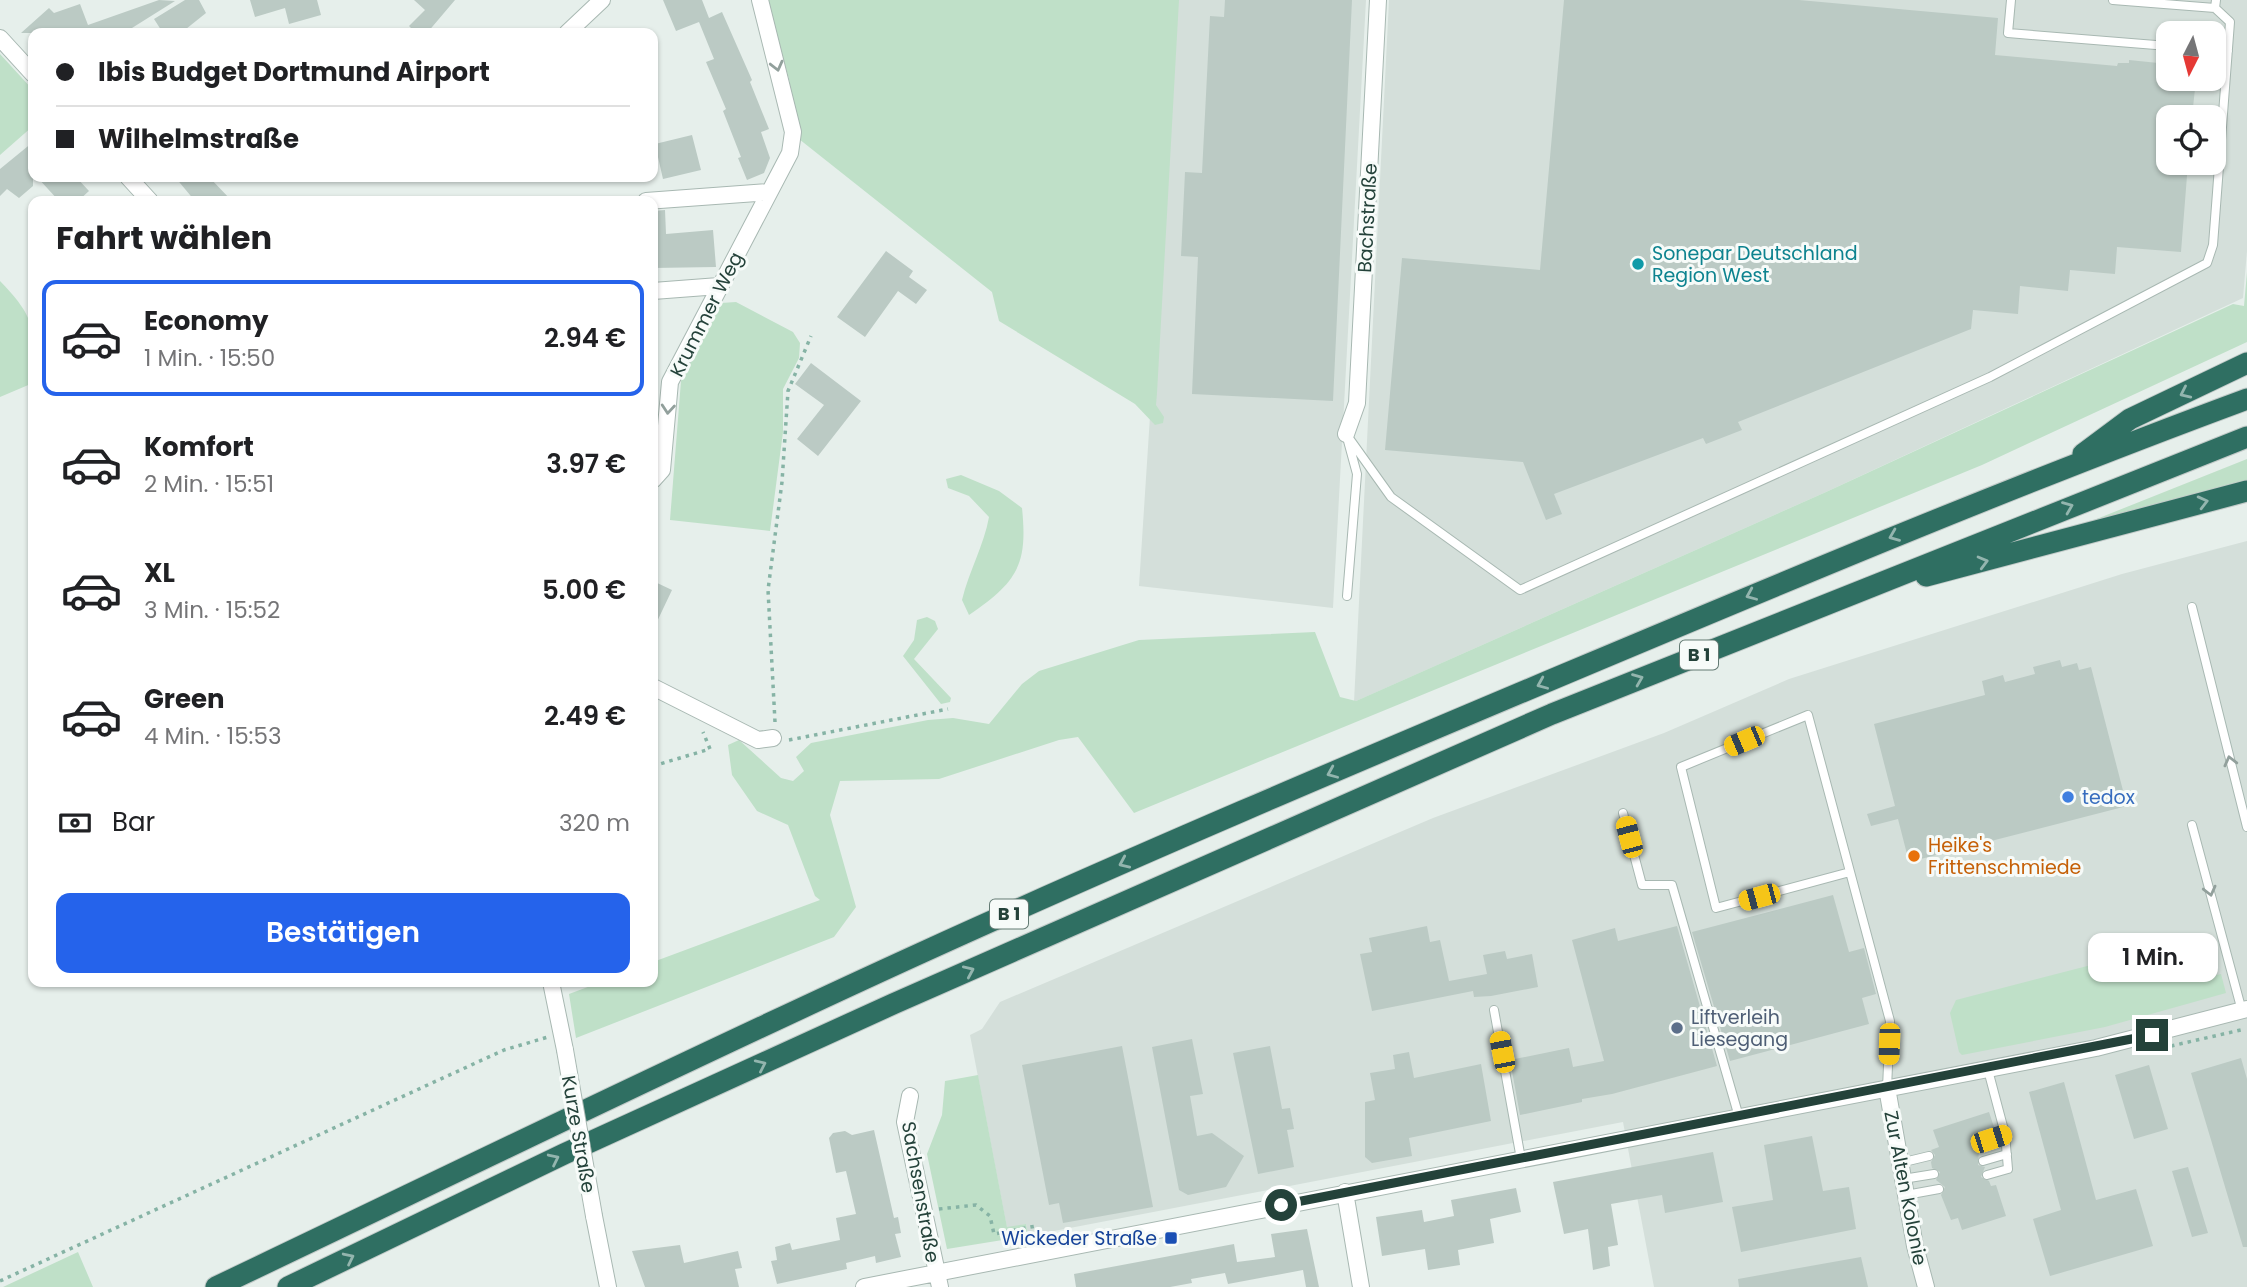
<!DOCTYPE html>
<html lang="de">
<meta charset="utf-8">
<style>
:root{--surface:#fff;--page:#f2f2f2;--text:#202124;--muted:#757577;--line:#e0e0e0;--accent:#2563eb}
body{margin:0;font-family:Poppins,sans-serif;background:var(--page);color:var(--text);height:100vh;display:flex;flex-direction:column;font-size:26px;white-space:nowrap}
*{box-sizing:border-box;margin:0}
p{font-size:23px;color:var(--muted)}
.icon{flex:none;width:38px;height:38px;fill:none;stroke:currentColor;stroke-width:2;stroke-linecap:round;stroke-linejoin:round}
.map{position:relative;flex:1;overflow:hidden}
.details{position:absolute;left:28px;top:196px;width:630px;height:791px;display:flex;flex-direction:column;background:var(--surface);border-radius:14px;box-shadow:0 2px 5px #0004}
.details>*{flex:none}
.guide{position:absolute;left:28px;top:28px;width:630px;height:154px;border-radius:14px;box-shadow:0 2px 5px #0004;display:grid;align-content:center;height:154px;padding:0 28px;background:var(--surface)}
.needle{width:46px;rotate:186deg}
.tools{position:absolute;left:2156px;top:21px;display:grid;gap:14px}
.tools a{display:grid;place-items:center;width:70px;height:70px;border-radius:14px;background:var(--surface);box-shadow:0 2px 5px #0004;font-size:35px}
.end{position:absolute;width:32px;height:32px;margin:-16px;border:9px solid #24423a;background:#fff;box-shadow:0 0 0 4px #fff}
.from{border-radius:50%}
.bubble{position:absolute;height:49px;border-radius:14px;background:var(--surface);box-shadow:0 2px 5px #0004;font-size:23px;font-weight:600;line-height:49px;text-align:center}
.car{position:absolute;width:21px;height:42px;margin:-21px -10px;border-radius:9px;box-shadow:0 0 5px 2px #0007;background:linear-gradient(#f5c518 24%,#345 0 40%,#f5c518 0 76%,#345 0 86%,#f5c518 0)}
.guide b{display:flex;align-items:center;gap:24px;height:66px;font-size:26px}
.guide b+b{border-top:2px solid var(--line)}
.guide i{width:18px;height:18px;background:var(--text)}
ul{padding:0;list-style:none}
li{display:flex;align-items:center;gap:21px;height:116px;margin:0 14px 10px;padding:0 14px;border:4px solid transparent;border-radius:14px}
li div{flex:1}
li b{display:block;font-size:26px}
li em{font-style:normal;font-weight:600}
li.selected{border-color:var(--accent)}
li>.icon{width:63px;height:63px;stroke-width:1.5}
h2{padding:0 28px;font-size:32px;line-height:84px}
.pay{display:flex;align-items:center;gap:18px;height:77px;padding:0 28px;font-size:26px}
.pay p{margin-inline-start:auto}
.action{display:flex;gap:14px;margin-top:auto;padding:14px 28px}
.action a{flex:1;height:80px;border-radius:14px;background:var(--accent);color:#fff;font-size:28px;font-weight:600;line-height:80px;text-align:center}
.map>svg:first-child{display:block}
.built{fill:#d4dfda;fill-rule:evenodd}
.green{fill:#bfe0c8}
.building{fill:#bbcac4}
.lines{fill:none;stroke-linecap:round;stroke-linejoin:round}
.lane-casing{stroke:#a8b8b2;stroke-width:10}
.street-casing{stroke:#a8b8b2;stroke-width:18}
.highway-casing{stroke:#c2cac8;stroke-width:23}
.path{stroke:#86b3a5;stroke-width:3.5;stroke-dasharray:3.5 5;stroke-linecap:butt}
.lane{stroke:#fff;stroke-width:8}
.street{stroke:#fff;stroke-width:16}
.highway{stroke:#2f6f62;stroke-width:21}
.street-bridge-casing{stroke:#a8b8b2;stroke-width:18;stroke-linecap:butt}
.street-bridge{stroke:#fff;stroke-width:16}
.oneway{stroke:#92a09c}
.oneway2{stroke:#93b5ae}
.route{stroke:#24423a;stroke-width:9}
.culture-dot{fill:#0f9aa8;stroke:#f7fbf9;stroke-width:2.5}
.shop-dot{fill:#3f7fe0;stroke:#f7fbf9;stroke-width:2.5}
.food-dot{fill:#e8710a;stroke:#f7fbf9;stroke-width:2.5}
.service-dot{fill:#5c6f8a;stroke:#f7fbf9;stroke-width:2.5}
.transit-dot{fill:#1a4fb4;stroke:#f7fbf9;stroke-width:2.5}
.labels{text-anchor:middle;stroke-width:6;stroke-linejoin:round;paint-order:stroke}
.shield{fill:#f7fbf9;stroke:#637a73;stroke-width:2}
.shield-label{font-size:18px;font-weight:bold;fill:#24423a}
.street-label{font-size:19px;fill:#24423a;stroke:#f7fbf9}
.culture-label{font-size:19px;fill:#0d838f;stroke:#f7fbf9;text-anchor:start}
.shop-label{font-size:19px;fill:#366cbe;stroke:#f7fbf9;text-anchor:start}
.food-label{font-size:19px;fill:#c56008;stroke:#f7fbf9;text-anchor:start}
.service-label{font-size:19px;fill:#4e5e75;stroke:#f7fbf9;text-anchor:start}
.transit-label{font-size:19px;fill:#164399;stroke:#f7fbf9;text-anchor:end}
</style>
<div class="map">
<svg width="2247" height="1287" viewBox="0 0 2247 1287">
<rect width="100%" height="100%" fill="#e6efeb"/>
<path class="built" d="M1177 0H1366L1333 608 1139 586Z
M1389 0H2247V251L2243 298 1826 492 1354 702ZM2168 33H2214V79H2168ZM2168 117H2214V163H2168Z
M2247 541V1287H1654L1623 1122 1028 1236 1026 1224 1007 1228 970 1035 982 1029 1000 1002 1433 818 1664 733 1789 679 2122 574Z"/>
<path class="green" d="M766 0H1179L1157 393 1156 405 1164 417 1163 423 1155 425 1135 404 999 321 992 292 799 139 789 79Z
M0 54 33 90V126L0 155Z
M2247 272V342L1982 465 1134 813 1078 737 1059 740 939 779 840 781 830 815 856 907 834 937 576 1038 569 994 601 982H653V962L820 900 815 896 788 825 757 811 732 775 728 745 739 740 781 778 793 781 804 771 796 757 811 743 928 720 953 718 989 724 1022 684 1039 671 1139 640 1315 632 1340 697 1356 701 1826 492 2233 304 2244 306Z
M0 281C39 321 33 330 33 383L0 397Z
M736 302 793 332 800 343 799 358 783 389V432L770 531 670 520 681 381 721 303Z
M2247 459V480L2084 524Z
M961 475 999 491 1022 508C1028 565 1017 582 969 615L962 600C969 571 984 545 989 517L969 496 948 488 946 479Z
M927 617 935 621 938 629 914 659 951 698 950 702 941 704 903 656 914 640 917 620Z
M2196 938 2208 977 2221 974 2226 993 2105 1027 1962 1055 1959 1052 1950 1013 1956 1000Z
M978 1075 1007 1227 1026 1224 1028 1236 947 1249 927 1154 942 1115 945 1081Z
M78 1252 93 1287H3Z"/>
<path class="building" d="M159 0 175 1 124 33H21L49 8 54 13 80 4 88 25Z
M185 0H199L206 13 181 33H163L154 19Z
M250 0H317L321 15 289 24 285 8 255 17Z
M414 0H455L427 33H416L409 26 425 10Z
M663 0H702L709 18 722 12 752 80 750 82 769 129 761 132 770 158 764 173 747 180 738 158 741 157 723 111 726 109 706 62 714 59 699 22 676 31Z
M1225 0H1352L1333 401 1192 394 1198 257 1181 256 1185 172 1202 173 1210 16 1224 17Z
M1564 0H1799L1998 18 1995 55 2117 66 2118 63H2129V60L2168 64V79H2196L2192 117H2168V163H2188L2181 252 2117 247 2115 274 2070 270 2068 291 2020 286 2018 314 1973 310 1971 329 1738 422 1742 430 1706 444 1703 438 1554 494 1562 514 1546 520 1523 462 1385 450 1402 258 1540 270Z
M692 135 701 170 663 179 655 144Z
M33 142V186L19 198 7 189 0 196V169Z
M37 177H76L89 191 78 201H59Z
M175 177H209L232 201H195Z
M665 210 666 234 713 230 716 267 653 268V211Z
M886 251 913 271 909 277 927 290 916 304 898 291 865 337 837 317Z
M811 363 861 401 818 456 797 439 824 405 795 384Z
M653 581 672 590 653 630Z
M2060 660 2062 667 2077 663 2079 670 2091 667 2127 806 1909 862 1898 819 1871 826 1867 814 1895 806 1874 724 1985 695 1982 681 2003 675 2005 682 2035 674 2033 667Z
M1833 895 1849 952 1864 948 1876 994 1862 998 1869 1024 1730 1061 1692 932Z
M1427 926 1430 942 1440 940 1449 981 1487 974 1483 955 1505 951 1507 959 1532 954 1538 987 1491 996 1474 997 1473 991 1372 1011 1360 954 1372 952 1369 938Z
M1677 926 1717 1066 1612 1094 1582 1099V1102L1520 1115 1510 1060 1569 1048 1573 1067 1604 1061 1572 940 1615 928 1618 941Z
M1192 1039 1203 1094 1190 1096 1197 1136 1212 1133 1244 1156 1226 1187 1188 1195 1179 1190 1152 1047Z
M1122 1046 1153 1207 1063 1223 1059 1203 1049 1205 1022 1065Z
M1270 1046 1282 1109 1290 1108 1294 1129 1287 1130 1294 1167 1258 1174 1233 1053Z
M1409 1052 1414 1078 1481 1064 1491 1121 1409 1138 1412 1156 1372 1163 1365 1157V1102L1375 1100 1370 1073 1395 1069 1393 1055Z
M2241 1058 2247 1079V1247H2243L2191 1073Z
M2149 1065 2168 1129 2134 1139 2115 1075Z
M2064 1082 2096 1200 2136 1189 2153 1246 2050 1276 2033 1219 2061 1210 2029 1092Z
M1989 1112 1995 1130 1975 1136 1971 1144 1979 1149 1978 1165 1985 1167 1981 1177 1989 1181 1991 1186 1996 1185 2006 1216 1962 1230 1958 1218 1951 1220 1941 1195 1945 1187 1936 1180 1940 1172 1932 1168 1931 1162 1935 1155 1931 1150 1939 1147 1933 1130Z
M874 1130 894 1218 898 1217 901 1233 895 1234 901 1257 876 1263 875 1256 846 1263 847 1269 777 1284 771 1261 777 1260 775 1247 790 1243 792 1250 840 1240 836 1218 856 1214 846 1171 836 1173 829 1138 833 1133 845 1131 852 1135Z
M1812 1136 1823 1191 1849 1187 1856 1229 1741 1252 1732 1207 1773 1200 1764 1145Z
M1713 1152 1723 1202 1665 1213 1662 1195 1611 1204 1618 1245 1608 1247 1610 1266 1593 1270 1588 1229 1564 1234 1553 1182Z
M2188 1167 2208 1233 2192 1237 2172 1171Z
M1516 1188 1521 1212 1490 1219 1494 1243 1458 1250 1460 1265 1428 1270 1425 1249 1382 1256 1376 1217 1422 1210 1424 1222 1454 1216 1451 1200Z
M1307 1229 1319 1287H1306L1303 1270 1228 1284 1225 1273 1191 1279 1192 1283 1170 1287H1076L1074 1274 1234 1244 1237 1262 1275 1257 1271 1234Z
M680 1245 684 1263 738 1251 742 1268 735 1269 739 1287H645L632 1251Z
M1861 1257 1868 1287H1739L1738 1279Z"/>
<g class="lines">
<defs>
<path id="lane" d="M2011 0 2008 33 2168 46
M2113 0 2215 8
M2214 50 2228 51
M1346 434 1391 497 1520 590 1990 377 2207 263 2213 245 2230 22 2215 8 2216 0
M1347 596 1357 474 1348 441
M2192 607 2247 827
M1623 813 1642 885H1672L1739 1117
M2192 825 2242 1011
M1850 872 1716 908 1681 767 1808 715 1890 1021 1887 1088
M1494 1010 1521 1159
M1977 1143 2005 1134
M1983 1161 2007 1154
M1900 1163 1929 1156
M1987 1175 2008 1169 2005 1134 1988 1070
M1903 1179 1934 1174
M1906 1195 1939 1189"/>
<path id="street" d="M567 33 602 0
M0 38 33 74
M128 177 150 201
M646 201 769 192
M653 291 719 286
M1346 434 1357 403 1378 0
M653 480 662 470 670 382 790 153 793 132 760 0
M653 687 758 740 773 738
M551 982 565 1050
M1887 1088 1915 1246 1926 1287
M910 1096 905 1122 940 1287
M1345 1192 1361 1287
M594 1216 608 1287
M864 1287 2096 1048 2247 1009"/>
<path id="highway" d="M2083 454 2130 419 2247 363
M1926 576 2247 491
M216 1287C451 1175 684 1061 921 953 1134 856 1349 765 1565 674 1791 579 2017 484 2247 399
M288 1287 564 1154 893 1004 1552 714 2247 437"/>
</defs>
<use href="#lane" class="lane-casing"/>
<use href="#street" class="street-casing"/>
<use href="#highway" class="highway-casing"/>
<path class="path" d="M775 722 768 590 782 482 788 391 811 336
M789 740 948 709
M653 766 710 749 703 732
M2171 1046 2245 1029
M939 1209 976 1205 990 1216 994 1234 1036 1226
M0 1281 504 1050 548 1037"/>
<use href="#lane" class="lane"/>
<use href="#street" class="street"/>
<use href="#highway" class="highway"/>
<defs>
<path id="street-bridge" d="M565 1050 594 1216"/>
</defs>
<use href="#street-bridge" class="street-bridge-casing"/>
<use href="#street-bridge" class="street-bridge"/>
</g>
<defs><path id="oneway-chevron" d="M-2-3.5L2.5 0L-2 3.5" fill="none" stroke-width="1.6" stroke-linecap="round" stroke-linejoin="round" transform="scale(1.75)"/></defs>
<g class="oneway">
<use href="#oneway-chevron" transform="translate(777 66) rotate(76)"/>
<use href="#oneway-chevron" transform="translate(668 409) rotate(95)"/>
<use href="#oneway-chevron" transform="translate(2230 761) rotate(-104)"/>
<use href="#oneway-chevron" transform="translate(2210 891) rotate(76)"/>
</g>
<g class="oneway2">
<use href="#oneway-chevron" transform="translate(2185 393) rotate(155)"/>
<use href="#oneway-chevron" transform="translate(2203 502) rotate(-14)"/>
<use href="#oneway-chevron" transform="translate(2068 507) rotate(-22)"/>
<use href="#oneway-chevron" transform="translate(1894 536) rotate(158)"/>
<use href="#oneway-chevron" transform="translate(1983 562) rotate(-15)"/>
<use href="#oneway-chevron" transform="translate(1751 595) rotate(157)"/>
<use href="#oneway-chevron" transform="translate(1638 679) rotate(-22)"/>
<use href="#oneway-chevron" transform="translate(1542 684) rotate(157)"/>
<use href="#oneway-chevron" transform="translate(1332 773) rotate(157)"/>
<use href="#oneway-chevron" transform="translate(1124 863) rotate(156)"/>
<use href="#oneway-chevron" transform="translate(969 971) rotate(-24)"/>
<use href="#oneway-chevron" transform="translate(761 1065) rotate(-25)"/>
<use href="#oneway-chevron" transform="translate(554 1159) rotate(-26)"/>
<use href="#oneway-chevron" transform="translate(349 1258) rotate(-26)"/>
</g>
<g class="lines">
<path class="route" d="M1281 1205 2152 1035"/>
</g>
<circle class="culture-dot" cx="1638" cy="264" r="7"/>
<circle class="shop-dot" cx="2068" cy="797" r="7"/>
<circle class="food-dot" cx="1914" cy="856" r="7"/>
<circle class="service-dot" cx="1677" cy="1028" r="7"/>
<rect class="transit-dot" x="1164" y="1231" width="14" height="14" rx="3.5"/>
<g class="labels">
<g class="shield">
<rect x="1680" y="640.5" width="38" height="29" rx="5"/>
<rect x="990" y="899.5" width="38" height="29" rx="5"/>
</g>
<g class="shield-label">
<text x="1699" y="661">B 1</text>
<text x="1009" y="920">B 1</text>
</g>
<g class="street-label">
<text transform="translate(1367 218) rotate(-87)" y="7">Bachstraße</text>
<text transform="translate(706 314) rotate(-63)" y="7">Krummer Weg</text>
<text transform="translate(579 1134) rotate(80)" y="7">Kurze Straße</text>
<text transform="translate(1906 1188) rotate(79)" y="7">Zur Alten Kolonie</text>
<text transform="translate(921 1192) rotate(80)" y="7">Sachsenstraße</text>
</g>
<g class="culture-label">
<text x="1652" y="260">Sonepar Deutschland<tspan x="1652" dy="22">Region West</tspan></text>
</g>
<g class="shop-label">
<text x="2082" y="804">tedox</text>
</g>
<g class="food-label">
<text x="1928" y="852">Heike's<tspan x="1928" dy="22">Frittenschmiede</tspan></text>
</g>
<g class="service-label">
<text x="1691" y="1024">Liftverleih<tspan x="1691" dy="22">Liesegang</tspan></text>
</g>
<g class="transit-label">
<text x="1157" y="1245">Wickeder Straße</text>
</g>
</g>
</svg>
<div class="tools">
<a><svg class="needle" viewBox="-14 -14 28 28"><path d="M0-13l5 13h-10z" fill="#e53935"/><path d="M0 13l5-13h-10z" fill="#757577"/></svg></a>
<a><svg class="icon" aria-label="locate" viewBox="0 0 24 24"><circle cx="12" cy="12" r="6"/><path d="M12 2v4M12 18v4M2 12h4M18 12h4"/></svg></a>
</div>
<i class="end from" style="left:1281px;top:1205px"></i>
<i class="end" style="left:2152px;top:1035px"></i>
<div class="bubble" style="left:2088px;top:933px;width:130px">1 Min.</div>
<i class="car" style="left:1744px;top:741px;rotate:247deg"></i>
<i class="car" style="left:1629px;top:837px;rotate:345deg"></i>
<i class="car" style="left:1759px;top:897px;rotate:255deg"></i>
<i class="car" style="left:1889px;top:1044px;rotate:182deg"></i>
<i class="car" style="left:1502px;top:1052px;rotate:349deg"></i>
<i class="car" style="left:1991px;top:1139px;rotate:72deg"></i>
<div class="guide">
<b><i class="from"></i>Ibis Budget Dortmund Airport</b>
<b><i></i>Wilhelmstraße</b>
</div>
<section class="details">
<h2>Fahrt wählen</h2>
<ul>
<li class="selected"><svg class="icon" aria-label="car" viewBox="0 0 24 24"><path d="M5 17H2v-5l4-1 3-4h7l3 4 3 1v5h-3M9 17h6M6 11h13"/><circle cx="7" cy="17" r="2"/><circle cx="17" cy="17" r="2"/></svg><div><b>Economy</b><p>1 Min. · 15:50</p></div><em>2.94 €</em></li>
<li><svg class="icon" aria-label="car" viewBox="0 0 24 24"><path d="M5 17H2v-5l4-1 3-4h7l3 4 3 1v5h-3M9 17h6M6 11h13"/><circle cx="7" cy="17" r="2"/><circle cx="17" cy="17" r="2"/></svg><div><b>Komfort</b><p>2 Min. · 15:51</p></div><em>3.97 €</em></li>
<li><svg class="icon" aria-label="car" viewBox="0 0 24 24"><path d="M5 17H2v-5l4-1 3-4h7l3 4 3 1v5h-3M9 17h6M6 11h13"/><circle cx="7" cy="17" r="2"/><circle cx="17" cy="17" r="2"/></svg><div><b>XL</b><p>3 Min. · 15:52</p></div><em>5.00 €</em></li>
<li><svg class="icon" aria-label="car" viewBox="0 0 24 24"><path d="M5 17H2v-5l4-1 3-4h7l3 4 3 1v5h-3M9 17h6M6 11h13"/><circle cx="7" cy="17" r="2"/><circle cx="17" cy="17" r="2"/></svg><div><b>Green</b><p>4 Min. · 15:53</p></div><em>2.49 €</em></li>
</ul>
<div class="pay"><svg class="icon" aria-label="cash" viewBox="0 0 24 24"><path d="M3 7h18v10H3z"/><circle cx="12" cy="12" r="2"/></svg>Bar<p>320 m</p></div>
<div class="action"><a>Bestätigen</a></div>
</section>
</div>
